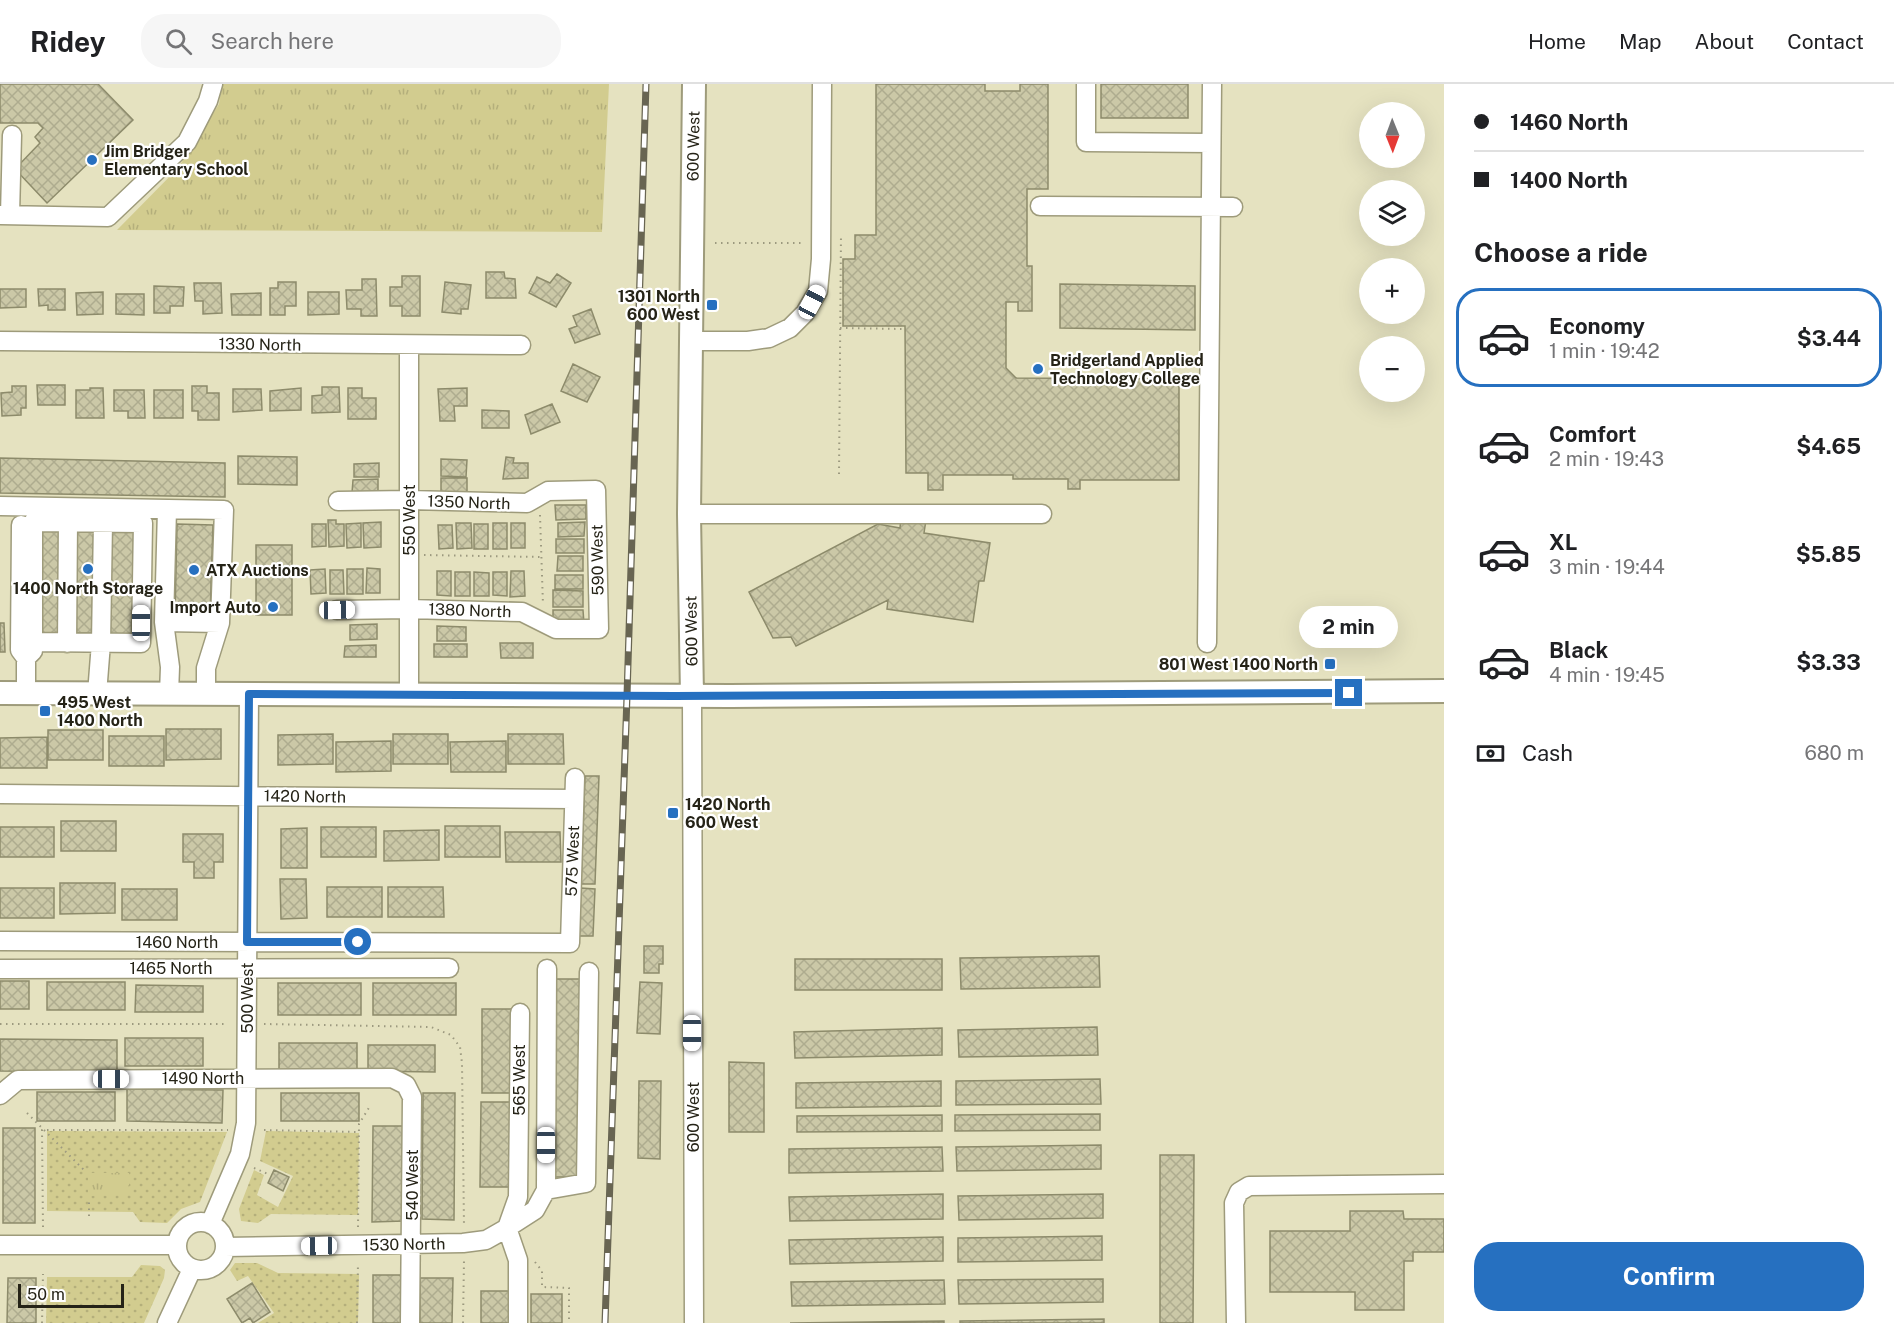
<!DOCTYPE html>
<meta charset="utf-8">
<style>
:root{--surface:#fff;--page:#f6f6f6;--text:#202124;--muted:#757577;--line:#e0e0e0;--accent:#2670c0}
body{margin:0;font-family:"Public Sans",sans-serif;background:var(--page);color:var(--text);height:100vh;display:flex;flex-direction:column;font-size:22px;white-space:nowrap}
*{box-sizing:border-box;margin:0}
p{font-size:20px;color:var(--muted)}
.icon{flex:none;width:33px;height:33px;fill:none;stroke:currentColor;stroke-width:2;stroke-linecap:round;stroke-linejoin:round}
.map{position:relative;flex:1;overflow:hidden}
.sheet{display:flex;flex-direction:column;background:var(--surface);width:450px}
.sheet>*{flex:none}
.banner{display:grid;align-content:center;height:132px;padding:0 30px;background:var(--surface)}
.needle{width:39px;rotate:179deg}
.fabs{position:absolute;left:1359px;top:18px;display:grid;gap:12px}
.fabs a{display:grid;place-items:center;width:66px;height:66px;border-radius:50%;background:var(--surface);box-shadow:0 6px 24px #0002;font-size:30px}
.scale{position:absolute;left:18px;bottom:15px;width:106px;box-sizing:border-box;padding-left:6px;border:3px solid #252317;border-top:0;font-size:16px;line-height:21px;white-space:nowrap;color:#252317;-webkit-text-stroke:4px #fff;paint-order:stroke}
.end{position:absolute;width:27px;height:27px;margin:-14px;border:8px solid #2670c0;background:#fff;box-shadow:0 0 0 3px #fff}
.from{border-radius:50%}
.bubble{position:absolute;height:42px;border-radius:21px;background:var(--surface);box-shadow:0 6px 24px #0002;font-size:20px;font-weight:700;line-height:42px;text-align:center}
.car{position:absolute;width:18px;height:36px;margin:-18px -9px;border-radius:8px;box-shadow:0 0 4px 2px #0007;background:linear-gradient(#fff 24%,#345 0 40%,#fff 0 76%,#345 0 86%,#fff 0)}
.banner b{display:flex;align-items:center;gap:21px;height:57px;font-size:22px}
.banner b+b{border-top:2px solid var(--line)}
.banner i{width:15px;height:15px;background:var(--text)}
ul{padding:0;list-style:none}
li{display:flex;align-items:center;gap:18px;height:99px;margin:0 12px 9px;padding:0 18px;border:3px solid transparent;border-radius:24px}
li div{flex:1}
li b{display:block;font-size:22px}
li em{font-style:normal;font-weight:700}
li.selected{border-color:var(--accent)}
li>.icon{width:54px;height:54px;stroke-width:1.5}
h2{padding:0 30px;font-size:27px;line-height:72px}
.pay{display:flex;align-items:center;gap:15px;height:66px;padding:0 30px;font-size:22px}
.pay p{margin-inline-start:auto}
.button{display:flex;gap:12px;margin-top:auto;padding:12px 30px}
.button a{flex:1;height:69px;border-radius:24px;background:var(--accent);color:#fff;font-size:24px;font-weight:700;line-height:69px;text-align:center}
header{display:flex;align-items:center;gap:36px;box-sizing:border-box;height:84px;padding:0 30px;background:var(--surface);border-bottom:2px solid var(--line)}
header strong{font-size:28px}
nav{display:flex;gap:33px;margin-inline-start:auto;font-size:21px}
.search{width:420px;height:54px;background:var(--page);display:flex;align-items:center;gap:15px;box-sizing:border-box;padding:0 21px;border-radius:24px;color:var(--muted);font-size:22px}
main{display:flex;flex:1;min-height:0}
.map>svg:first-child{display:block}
.grass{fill:url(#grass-dots)}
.park{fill:url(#park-tufts)}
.building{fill:url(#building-cross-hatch);stroke:#8d8b6b;stroke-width:1.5}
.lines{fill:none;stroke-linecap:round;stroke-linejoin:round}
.minor-casing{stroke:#9e9b7b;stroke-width:21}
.major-casing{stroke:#9e9b7b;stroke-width:26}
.path{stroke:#9c997f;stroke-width:2;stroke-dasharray:1.5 4.5;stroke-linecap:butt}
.minor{stroke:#fff;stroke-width:18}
.major{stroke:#fff;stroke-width:22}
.rail-casing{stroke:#686552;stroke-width:7}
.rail{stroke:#fff;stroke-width:4.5;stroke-dasharray:14;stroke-linecap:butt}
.route{stroke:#2670c0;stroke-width:8}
.poi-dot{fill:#2670c0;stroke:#fff;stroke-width:2}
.labels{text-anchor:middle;stroke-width:4.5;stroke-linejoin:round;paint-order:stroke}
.street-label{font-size:16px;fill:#252317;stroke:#fff}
.poi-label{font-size:16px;font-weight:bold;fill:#252317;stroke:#fff;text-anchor:start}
</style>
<header>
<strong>Ridey</strong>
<div class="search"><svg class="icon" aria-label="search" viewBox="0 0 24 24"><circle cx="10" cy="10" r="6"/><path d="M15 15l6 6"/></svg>Search here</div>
<nav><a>Home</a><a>Map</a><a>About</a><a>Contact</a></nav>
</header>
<main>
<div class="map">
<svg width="1444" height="1239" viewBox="0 0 1444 1239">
<defs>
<pattern id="grass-dots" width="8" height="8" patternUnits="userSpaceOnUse" patternTransform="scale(1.5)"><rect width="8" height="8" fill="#d2cc8f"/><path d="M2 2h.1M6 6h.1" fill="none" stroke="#b4af7b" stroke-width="1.8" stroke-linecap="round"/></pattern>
<pattern id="park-tufts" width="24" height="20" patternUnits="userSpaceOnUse" patternTransform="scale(1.5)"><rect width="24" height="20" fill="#d2cc8f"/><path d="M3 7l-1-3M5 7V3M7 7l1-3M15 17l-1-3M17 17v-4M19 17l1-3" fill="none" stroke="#b4af7b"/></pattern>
<pattern id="building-cross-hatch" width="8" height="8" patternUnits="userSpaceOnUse" patternTransform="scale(1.5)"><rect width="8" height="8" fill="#cbc8a7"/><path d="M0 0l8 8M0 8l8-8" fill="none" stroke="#aeac8f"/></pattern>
</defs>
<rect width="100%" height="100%" fill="#e5e2c0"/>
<path class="grass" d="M47 1047 227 1048 200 1118 181 1125 167 1139 140 1138 133 1128 47 1127Z
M266 1047 359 1049 358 1131 271 1130 258 1139 241 1137 239 1125 254 1086 264 1091 257 1111 278 1123 293 1092 260 1077Z
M235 1179H257L278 1189 359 1190 358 1239H258L274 1229 248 1192 237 1197 230 1186Z
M141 1181 160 1182 165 1186 164 1194 144 1239H46L47 1193H132Z"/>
<path class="park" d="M222 0H609L602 148 117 146 178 84 219 20Z
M88 1089H129V1111L88 1112Z"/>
<path class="building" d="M0 0H98L133 36 47 119 15 85 40 59 35 53 43 44 38 39H0Z
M876 0H985V7H1020V0H1048V105H1027V182H1032V227H1018V218H1006V284L1016 294 1179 295V396H1080V405H1068V395H1013V391H943V406H928V389H906L905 242H843V175H855V151H876Z
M1101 0H1188V34H1101Z
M486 188H504L505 194 515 195 516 214H486Z
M557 190 571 199 556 223 529 209 537 193 550 199Z
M402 192H420V232H402V222H390V203H402Z
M362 195H376L377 232H361V225H347L346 206H362Z
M278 198H296V222H285V231H270V204H278Z
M445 198 471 201 468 225H461V230L442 228Z
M194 199H221L222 229 203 230V217H195Z
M1060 200 1195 202V246L1060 244Z
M154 202 184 203 183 222H170V229H154Z
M0 205H26V223L0 224Z
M38 205H65V226H48V221L39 222Z
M103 208V230L77 231 76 209Z
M308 208H339V230L308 231Z
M261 209V231H232L231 210Z
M116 210H144V231L116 230Z
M591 225 600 250 575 259 569 245 577 242 573 232Z
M573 280 600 293 587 318 561 307Z
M37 301H65V321H38Z
M12 302H26V324H21V331L2 332 1 309 12 308Z
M192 302H207V309H219V336H198V327H192Z
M322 303H339L340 328 312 329V312L322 311Z
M90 304H103L104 334H76V306H90Z
M301 304V326L270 327V307Z
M348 304H362V314H376V335H348Z
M467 304V322H454L455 337H440L438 305Z
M233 305H261L262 326 233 328Z
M114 306H144L145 334H128V327H114Z
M154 306H183V334H154Z
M552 320 560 338 531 350 525 331Z
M482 326 509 327V344H482Z
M238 372 297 373V401L238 400Z
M506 373 514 374 513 379H528V394L503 395Z
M0 374 225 379V413L0 409Z
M441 375 467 376 466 393 441 392Z
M379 379V393H354V380Z
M441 394H467V411H441Z
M378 395V409H352L353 396Z
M555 421H586V435L556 436Z
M901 433 926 436 924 449 990 459 984 497H979L973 538 887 525 888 516 796 562 791 553 773 554 749 508 878 440 900 444Z
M328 436H336V440H344V462L329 463Z
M381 438V463L364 464 363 439Z
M585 438 584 452 558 453V439Z
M361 439V463L347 464 346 440Z
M456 439H471L472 464 457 465Z
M493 439H507V465H493Z
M511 439H525V464H511Z
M177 440 213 441 210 532 175 531Z
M312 440H326V462L312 463Z
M474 440H488V465H474Z
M74 441 96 442 94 555H73Z
M438 441H452L453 464 439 465Z
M39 443H60L59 555H38Z
M108 443H136L135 555H106Z
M556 455H584V469H556Z
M256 461H292V531H256Z
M558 472H583V487H557Z
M367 484 380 485V509H366Z
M325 485 326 509 311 510 310 486Z
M347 485H363V510H347Z
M330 486H343L344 510H330Z
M437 487H451V512L437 511Z
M511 487H524L525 512 510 513Z
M455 488H470V512H455Z
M474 488 489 489V512H474Z
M493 488H507V512L493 511Z
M555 491H583V505H555Z
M553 506 583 507V523H553Z
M553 526H583L584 540H553Z
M0 539H4L5 568H0Z
M377 540V555L350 556V541Z
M437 542 466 543V557H437Z
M500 559H533V574H501Z
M434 560H467V573H434Z
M376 561V573H344L345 562Z
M166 645H221V675L166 676Z
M48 646H103V676H48Z
M333 650V680L278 681V651Z
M393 650H448V680H393Z
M508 650H563L564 680H508Z
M109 652H164V682H109Z
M47 653V684H0V654Z
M391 657V687L336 688V658Z
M506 657V688H451L450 658Z
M585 692H599L595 800H581Z
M61 737H116V767H61Z
M445 742H500V773H445Z
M0 743H54V773H0Z
M321 743H376V773H321Z
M307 744V784H281V745Z
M439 746V776L384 777V747Z
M505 748H560L561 778H506Z
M183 750H223V778H214V794H194V778H183Z
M280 795H306L307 834 281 835Z
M60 799H115V829L60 830Z
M327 803H382V833H327Z
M388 803H443L444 833H388Z
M0 804H54V834H0Z
M581 804 595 805 593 852H579Z
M122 805H177V836H122Z
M644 862H663V880H659V889H644Z
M1099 872 1100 903 961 905 960 874Z
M795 875H942V906H795Z
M554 895H581L580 1093H554Z
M0 897H29V925H0Z
M47 898H125V926H47Z
M640 898 662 899 660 950 637 949Z
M278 899H361V931H278Z
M373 899H456V931H373Z
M136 901 203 902V928H135Z
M482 925H514L513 1009H482Z
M1097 943 1098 971 959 973 958 946Z
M942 944V971L795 974 794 948Z
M125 954H203V982H125Z
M0 955 117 956V988L0 987Z
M279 959H357V987H279Z
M368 961H435V988L368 987Z
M729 978 764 979V1048H729Z
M1100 995 1101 1020 956 1021V997Z
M639 997H661L660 1075 638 1074Z
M941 997V1022L796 1024V999Z
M127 1005 223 1006 222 1039 127 1037Z
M37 1008H115V1037H37Z
M281 1009H359V1037H281Z
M423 1009H455L454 1136 422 1135Z
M481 1018H512V1103H480Z
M1100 1030V1046L955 1047V1031Z
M942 1031V1047L797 1048V1032Z
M373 1042H405L404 1137 372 1138Z
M3 1044H35V1139H3Z
M1101 1061V1085L957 1087 956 1063Z
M942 1063 943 1087 789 1089V1065Z
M1160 1071H1194L1193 1239H1160Z
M274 1086 289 1093 283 1107 268 1099Z
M943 1110V1135L790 1137 789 1113Z
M1103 1110V1134L959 1136 958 1112Z
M1350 1127H1403L1404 1135H1444V1168H1413V1177H1404V1226H1355V1208H1270V1147H1350Z
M1102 1152V1176L958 1178V1154Z
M943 1153V1177L790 1180 789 1156Z
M373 1191H405V1239H373Z
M8 1194H36V1239H7Z
M420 1194H453L452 1239H420Z
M1103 1195V1218L959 1220 958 1196Z
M944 1196 945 1220 792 1222 791 1198Z
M252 1199 270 1228 253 1239 250 1234 242 1239 227 1215Z
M481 1207H512V1239H481Z
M531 1210H562V1239H531Z
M1104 1235V1239H960V1237Z
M944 1237V1239H790Z"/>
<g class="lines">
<defs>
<path id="minor" d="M1086 0V58L1211 59
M1040 122 1233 123
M0 131 108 133 187 58 208 17 213 0
M10 131 12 51
M0 257 521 261
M691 257H748L769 254 790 244 805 229 818 207 821 175 822 0
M409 262V611
M0 422 224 426 220 539 206 584V610
M167 425 164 538 170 583 169 610
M689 430H1042
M21 441 20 566 26 574V610
M337 526 409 525 522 528 556 545H599L596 406 548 407 527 419 409 416 338 417
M164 538 220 539
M67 559 68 438
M1207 559 1212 0
M26 574 33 567V438L143 439 141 559 33 558
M97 610 101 559 103 438
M692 612 694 1239
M0 710 574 715
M0 857 570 859 575 694
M0 885 449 884
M0 1011 18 996 392 994 406 1001 412 1013 410 1239
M546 1106 586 1099 589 888
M177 1162a24 24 0 1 1 48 0a24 24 0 1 1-48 0Z
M210 1140 240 1070 246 1039 249 610
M0 1161H177
M225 1163 463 1159 486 1156 507 1144 535 1126 546 1106 547 885
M167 1239 192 1185
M518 1239V1176L507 1144 518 1113 520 929
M1236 1239 1234 1119 1239 1108 1249 1102 1444 1100"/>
<path id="major" d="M0 609 730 612 1444 607
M692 612 689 430 694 0"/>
</defs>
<use href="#minor" class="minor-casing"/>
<use href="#major" class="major-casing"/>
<path class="path" d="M715 159H805
M840 244 902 245
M839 390 841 150
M540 431 543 521
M424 471 541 473
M0 940H228
M264 940 431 943 451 951 460 963 462 979 464 1142
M27 1029 86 1088
M264 1046 359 1048
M254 1084 268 1090
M89 1132V1116
M43 1143 42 1046H228
M358 1143 359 1040 370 1022
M535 1178 542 1187V1203L569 1204V1239
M42 1239 43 1190
M357 1239 358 1179
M463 1239 464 1176"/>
<use href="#minor" class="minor"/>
<use href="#major" class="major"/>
<defs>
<path id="rail" d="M605 1239 627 612 646 0"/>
</defs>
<use href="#rail" class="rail-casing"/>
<use href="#rail" class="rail"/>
</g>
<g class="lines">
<path class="route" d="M358 858H247L249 610 675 612 1349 609"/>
</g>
<g class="poi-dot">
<circle cx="92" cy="76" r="6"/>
<rect x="706" y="215" width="12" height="12" rx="3"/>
<circle cx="1038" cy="285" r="6"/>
<circle cx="88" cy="485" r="6"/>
<circle cx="194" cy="486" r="6"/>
<circle cx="273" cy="523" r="6"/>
<rect x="1324" y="574" width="12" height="12" rx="3"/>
<rect x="39" y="621" width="12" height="12" rx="3"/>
<rect x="667" y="723" width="12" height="12" rx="3"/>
</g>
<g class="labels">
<g class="street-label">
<text transform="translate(693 62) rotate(-89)" y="6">600 West</text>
<text transform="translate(260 260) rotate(1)" y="6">1330 North</text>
<text transform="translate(469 418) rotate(2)" y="6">1350 North</text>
<text transform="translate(409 436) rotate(-90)" y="6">550 West</text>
<text transform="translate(597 476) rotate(-91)" y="6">590 West</text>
<text transform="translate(470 526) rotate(2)" y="6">1380 North</text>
<text transform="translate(691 547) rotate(-91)" y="6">600 West</text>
<text transform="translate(305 712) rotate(1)" y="6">1420 North</text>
<text transform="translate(572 777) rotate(-88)" y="6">575 West</text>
<text x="177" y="864">1460 North</text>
<text x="171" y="890">1465 North</text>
<text transform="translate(247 914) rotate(-90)" y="6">500 West</text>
<text x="203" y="1000">1490 North</text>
<text transform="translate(519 996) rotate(-90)" y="6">565 West</text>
<text transform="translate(693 1033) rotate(-90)" y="6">600 West</text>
<text transform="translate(412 1101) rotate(-90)" y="6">540 West</text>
<text transform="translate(404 1160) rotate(-1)" y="6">1530 North</text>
</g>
<g class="poi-label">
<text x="104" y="73">Jim Bridger<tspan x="104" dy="18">Elementary School</tspan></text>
<text x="700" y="218" text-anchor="end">1301 North<tspan x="700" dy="18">600 West</tspan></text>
<text x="1050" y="282">Bridgerland Applied<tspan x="1050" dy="18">Technology College</tspan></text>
<text x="206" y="492">ATX Auctions</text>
<text x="88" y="510" text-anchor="middle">1400 North Storage</text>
<text x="261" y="529" text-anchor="end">Import Auto</text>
<text x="1318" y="586" text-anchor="end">801 West 1400 North</text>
<text x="57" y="624">495 West<tspan x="57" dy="18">1400 North</tspan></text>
<text x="685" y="726">1420 North<tspan x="685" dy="18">600 West</tspan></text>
</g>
</g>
</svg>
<div class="fabs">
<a><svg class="needle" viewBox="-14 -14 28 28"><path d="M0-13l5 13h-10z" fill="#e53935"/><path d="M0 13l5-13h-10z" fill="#757577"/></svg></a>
<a><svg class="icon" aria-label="layers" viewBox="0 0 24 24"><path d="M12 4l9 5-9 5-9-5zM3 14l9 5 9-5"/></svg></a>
<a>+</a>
<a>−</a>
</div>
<div class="scale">50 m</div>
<i class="end from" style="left:358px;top:858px"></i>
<i class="end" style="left:1349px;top:609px"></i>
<div class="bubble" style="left:1299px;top:522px;width:99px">2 min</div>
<i class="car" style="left:812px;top:218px;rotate:28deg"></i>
<i class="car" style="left:337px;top:526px;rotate:89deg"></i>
<i class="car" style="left:141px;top:539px;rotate:0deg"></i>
<i class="car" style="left:692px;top:949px;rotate:180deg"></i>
<i class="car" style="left:111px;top:995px;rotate:90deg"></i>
<i class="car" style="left:546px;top:1061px;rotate:180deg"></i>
<i class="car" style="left:319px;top:1162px;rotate:269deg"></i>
</div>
<section class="sheet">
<div class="banner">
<b><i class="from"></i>1460 North</b>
<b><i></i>1400 North</b>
</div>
<h2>Choose a ride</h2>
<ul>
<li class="selected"><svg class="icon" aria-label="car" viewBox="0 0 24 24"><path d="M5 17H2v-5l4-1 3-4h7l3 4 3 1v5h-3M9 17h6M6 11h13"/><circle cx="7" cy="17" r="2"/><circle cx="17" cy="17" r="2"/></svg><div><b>Economy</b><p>1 min · 19:42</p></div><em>$3.44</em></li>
<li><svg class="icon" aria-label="car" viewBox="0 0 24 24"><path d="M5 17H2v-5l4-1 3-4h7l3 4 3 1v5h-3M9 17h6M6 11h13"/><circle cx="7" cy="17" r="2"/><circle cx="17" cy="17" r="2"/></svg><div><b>Comfort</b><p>2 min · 19:43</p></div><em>$4.65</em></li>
<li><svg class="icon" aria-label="car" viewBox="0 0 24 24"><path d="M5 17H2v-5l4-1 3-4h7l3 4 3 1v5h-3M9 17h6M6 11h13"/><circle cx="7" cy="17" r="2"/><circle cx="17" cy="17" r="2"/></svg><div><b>XL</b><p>3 min · 19:44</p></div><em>$5.85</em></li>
<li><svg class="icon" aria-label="car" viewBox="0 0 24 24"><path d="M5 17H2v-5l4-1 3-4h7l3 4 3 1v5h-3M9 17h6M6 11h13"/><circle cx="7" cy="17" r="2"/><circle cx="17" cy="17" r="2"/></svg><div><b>Black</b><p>4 min · 19:45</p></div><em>$3.33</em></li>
</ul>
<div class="pay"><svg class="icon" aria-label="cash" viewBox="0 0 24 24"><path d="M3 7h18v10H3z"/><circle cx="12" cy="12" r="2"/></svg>Cash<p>680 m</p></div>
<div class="button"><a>Confirm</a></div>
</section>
</main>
